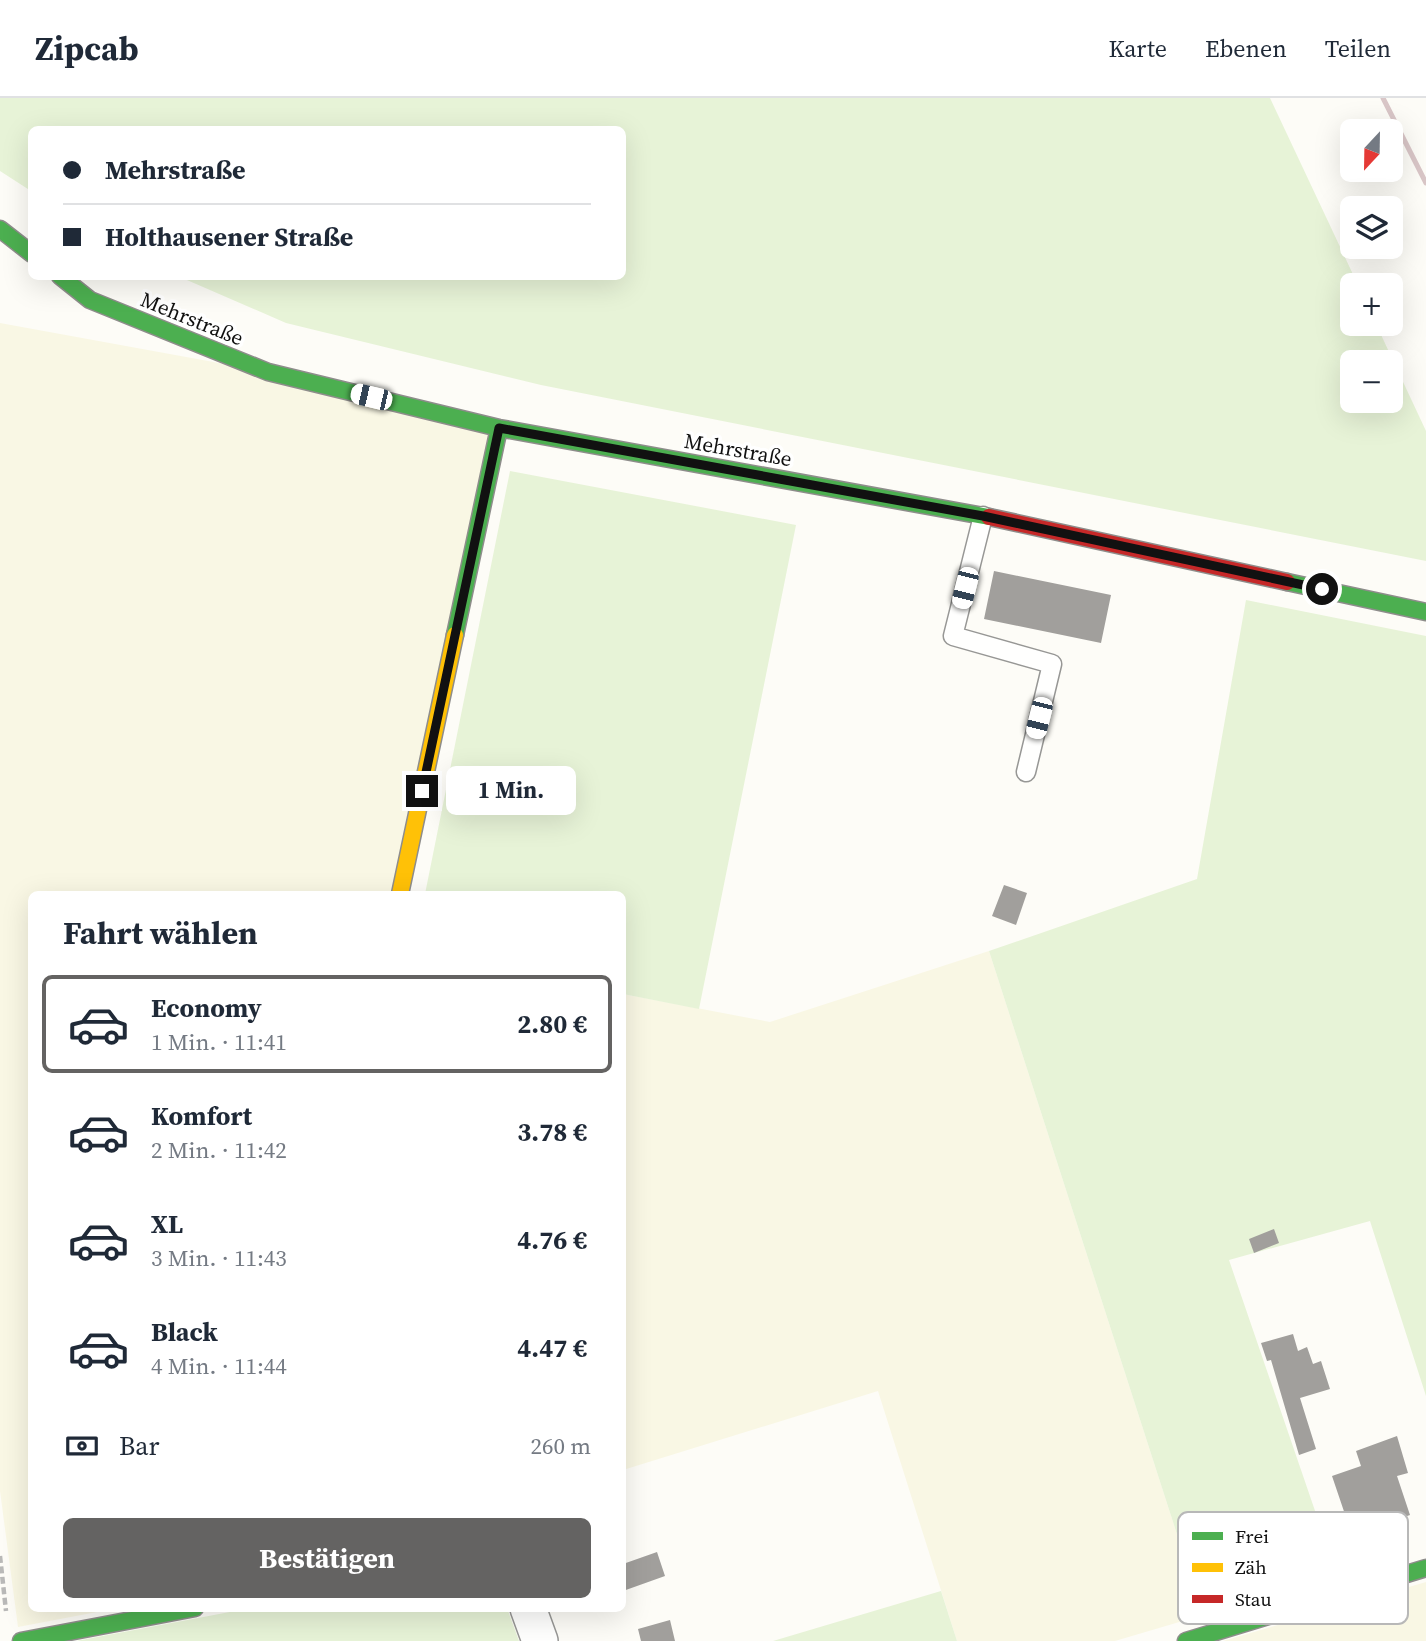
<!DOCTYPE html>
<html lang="de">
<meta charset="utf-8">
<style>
:root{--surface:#fff;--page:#f6f6f7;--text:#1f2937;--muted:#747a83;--line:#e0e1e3;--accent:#646362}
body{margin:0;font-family:"Source Serif 4",serif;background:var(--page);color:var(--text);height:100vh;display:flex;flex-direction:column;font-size:26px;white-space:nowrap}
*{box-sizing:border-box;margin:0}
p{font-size:23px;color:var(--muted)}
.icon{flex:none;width:38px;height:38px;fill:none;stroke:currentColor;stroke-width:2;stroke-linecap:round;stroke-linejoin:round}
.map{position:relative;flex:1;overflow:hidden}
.drawer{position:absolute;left:28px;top:793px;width:598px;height:721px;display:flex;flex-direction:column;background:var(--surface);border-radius:10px;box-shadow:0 7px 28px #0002}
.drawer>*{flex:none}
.top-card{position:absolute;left:28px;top:28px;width:598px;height:154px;border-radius:10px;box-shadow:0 7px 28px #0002;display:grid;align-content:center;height:154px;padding:0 35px;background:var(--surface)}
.needle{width:46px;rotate:202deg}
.fabs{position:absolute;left:1340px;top:21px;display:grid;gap:14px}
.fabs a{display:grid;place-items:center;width:63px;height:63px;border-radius:10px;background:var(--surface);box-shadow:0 7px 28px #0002;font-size:35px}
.end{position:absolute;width:32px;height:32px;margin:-16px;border:9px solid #111;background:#fff;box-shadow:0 0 0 4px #fff}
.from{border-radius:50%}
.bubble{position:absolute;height:49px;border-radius:10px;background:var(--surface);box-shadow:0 7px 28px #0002;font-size:23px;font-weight:700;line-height:49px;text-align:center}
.car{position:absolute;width:21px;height:42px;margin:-21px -10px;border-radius:9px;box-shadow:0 0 5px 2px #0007;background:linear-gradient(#fff 24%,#345 0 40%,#fff 0 76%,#345 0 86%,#fff 0)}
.top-card b{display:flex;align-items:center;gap:24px;height:66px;font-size:26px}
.top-card b+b{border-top:2px solid var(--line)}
.top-card i{width:18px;height:18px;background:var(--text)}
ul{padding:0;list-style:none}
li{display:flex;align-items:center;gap:21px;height:98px;margin:0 14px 10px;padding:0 21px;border:4px solid transparent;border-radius:10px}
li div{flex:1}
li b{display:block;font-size:26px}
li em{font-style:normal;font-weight:700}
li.selected{border-color:var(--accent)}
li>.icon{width:63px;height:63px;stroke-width:1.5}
h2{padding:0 35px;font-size:32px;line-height:84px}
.pay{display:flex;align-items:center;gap:18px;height:77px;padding:0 35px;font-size:26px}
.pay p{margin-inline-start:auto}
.button{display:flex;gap:14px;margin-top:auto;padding:14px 35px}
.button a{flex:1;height:80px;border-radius:10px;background:var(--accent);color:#fff;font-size:28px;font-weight:700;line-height:80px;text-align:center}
header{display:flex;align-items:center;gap:42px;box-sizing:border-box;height:98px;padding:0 35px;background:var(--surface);border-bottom:2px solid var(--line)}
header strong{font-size:33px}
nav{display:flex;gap:38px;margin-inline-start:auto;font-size:24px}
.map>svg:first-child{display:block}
.farmland{fill:#f9f7e4}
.green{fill:#e7f3d7;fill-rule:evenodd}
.building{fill:#a19f9c}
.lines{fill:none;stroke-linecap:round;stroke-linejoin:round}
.lane-casing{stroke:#979795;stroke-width:21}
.street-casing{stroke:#979795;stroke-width:38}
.fast-casing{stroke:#8e8d8b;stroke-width:19}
.slow-casing{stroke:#8e8d8b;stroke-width:19}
.jam-casing{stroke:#8e8d8b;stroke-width:19}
.path{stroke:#b9b9b8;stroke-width:4.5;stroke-dasharray:7 3.5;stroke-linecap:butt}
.lane{stroke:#fffffe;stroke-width:18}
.street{stroke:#fffffe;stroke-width:35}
.fast{stroke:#4caf50;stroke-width:16}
.slow{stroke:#ffc107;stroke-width:16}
.jam{stroke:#c62828;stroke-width:16}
.rail{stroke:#d9c6c7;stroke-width:5}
.route{stroke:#111;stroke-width:9}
.labels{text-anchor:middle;stroke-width:7;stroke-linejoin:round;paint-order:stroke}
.street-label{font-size:21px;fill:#111;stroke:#fff}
.key{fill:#fff;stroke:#b8b8b8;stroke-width:2}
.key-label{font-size:19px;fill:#111}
</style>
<header>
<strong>Zipcab</strong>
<nav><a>Karte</a><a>Ebenen</a><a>Teilen</a></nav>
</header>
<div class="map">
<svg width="1426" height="1543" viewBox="0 0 1426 1543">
<rect width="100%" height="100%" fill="#fdfcf7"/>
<path class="farmland" d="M0 225 268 274 499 330 400 796H32V1510H118L18 1529 0 1393Z
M989 853 1203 1517 1115 1543H957L878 1293 623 1372V896L770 924Z
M1426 1484V1543H1223Z"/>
<path class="green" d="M0 0H1270L1358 187H1353V226H1376L1426 333V463L541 287 286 225 180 179 623 178V32H32L31 93 0 73ZM1353 264H1391V303H1353Z
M510 373 796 427 699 911 623 896V796H425Z
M1246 502 1426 538V1298L1370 1123 1229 1162 1336 1474 1203 1517 989 853 1197 781Z
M941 1493 957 1543H773Z
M251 1510H507L519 1543H76Z"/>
<path class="building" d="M994 473 1111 497 1101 545 984 521Z
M1004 787 1027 795 1016 827 992 818Z
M1274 1131 1279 1145 1254 1155 1249 1141Z
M1293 1236 1298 1253 1307 1249 1313 1266 1321 1263 1330 1291 1300 1300 1316 1351 1299 1357 1271 1262 1267 1263 1261 1245Z
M1397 1338 1408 1375 1397 1378 1410 1417 1352 1437 1332 1378 1361 1368 1356 1353Z
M657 1454 665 1478 623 1493V1466Z
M670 1522 675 1543H641L638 1531Z"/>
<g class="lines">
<defs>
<path id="lane" d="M983 418 953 538 1052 566 1026 674"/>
<path id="street" d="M528 1510 540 1543"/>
<path id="fast" d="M0 131 32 156
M60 178 90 202 268 274 499 330 989 419
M1287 484 1426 514
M455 537 499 330
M21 1543 195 1510
M1186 1543 1426 1470"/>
<path id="slow" d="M400 796 455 537"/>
<path id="jam" d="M989 419 1287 484"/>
</defs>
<use href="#lane" class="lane-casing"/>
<use href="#street" class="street-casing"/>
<use href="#fast" class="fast-casing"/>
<use href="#slow" class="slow-casing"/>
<use href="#jam" class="jam-casing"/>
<path class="path" d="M0 1458 6 1513"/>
<use href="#lane" class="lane"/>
<use href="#street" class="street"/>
<use href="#fast" class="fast"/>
<use href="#slow" class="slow"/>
<use href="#jam" class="jam"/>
<path class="rail" d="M1383 0 1426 85"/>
</g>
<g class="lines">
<path class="route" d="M422 693 499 330 983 418 1322 491"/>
</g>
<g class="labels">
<g class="street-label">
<text transform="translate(192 221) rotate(22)" y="7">Mehrstraße</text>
<text transform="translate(738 352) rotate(10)" y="7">Mehrstraße</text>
</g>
</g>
<rect x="1178" y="1414" width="230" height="112" rx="10" class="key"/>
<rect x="1192" y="1434" width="31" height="8" fill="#4caf50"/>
<rect x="1192" y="1465" width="31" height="9" fill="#ffc107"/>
<rect x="1192" y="1497" width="31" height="8" fill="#c62828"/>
<g class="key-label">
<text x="1235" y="1445">Frei</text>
<text x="1235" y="1476">Zäh</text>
<text x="1235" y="1508">Stau</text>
</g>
</svg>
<div class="fabs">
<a><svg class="needle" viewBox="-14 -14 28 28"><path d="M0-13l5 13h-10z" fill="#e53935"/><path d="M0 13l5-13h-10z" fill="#747a83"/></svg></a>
<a><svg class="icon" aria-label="layers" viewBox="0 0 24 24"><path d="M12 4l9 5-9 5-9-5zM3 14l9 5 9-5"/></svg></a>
<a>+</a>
<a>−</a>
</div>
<i class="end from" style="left:1322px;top:491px"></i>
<i class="end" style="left:422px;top:693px"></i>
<div class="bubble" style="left:446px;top:668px;width:130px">1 Min.</div>
<i class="car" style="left:371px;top:299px;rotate:283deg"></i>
<i class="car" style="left:965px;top:490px;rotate:194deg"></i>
<i class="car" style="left:1039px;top:620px;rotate:194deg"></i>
<div class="top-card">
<b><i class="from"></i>Mehrstraße</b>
<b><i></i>Holthausener Straße</b>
</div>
<section class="drawer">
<h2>Fahrt wählen</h2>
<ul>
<li class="selected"><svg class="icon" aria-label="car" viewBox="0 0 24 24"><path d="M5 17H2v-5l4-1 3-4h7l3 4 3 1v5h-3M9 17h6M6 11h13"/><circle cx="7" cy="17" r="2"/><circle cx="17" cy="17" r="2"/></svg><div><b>Economy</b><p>1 Min. · 11:41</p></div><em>2.80 €</em></li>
<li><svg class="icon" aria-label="car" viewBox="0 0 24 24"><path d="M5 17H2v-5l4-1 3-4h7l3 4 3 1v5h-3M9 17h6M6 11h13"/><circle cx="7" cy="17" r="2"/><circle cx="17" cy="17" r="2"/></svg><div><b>Komfort</b><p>2 Min. · 11:42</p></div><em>3.78 €</em></li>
<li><svg class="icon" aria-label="car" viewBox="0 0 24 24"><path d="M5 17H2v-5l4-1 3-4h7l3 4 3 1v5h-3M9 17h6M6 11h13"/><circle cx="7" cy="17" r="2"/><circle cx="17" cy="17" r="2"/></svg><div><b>XL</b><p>3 Min. · 11:43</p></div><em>4.76 €</em></li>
<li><svg class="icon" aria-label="car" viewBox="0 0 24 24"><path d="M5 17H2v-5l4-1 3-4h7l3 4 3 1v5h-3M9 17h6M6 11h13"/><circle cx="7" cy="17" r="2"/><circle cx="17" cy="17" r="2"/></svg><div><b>Black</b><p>4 Min. · 11:44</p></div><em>4.47 €</em></li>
</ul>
<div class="pay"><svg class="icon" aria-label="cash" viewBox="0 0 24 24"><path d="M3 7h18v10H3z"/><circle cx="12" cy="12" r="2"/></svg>Bar<p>260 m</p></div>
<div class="button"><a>Bestätigen</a></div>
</section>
</div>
